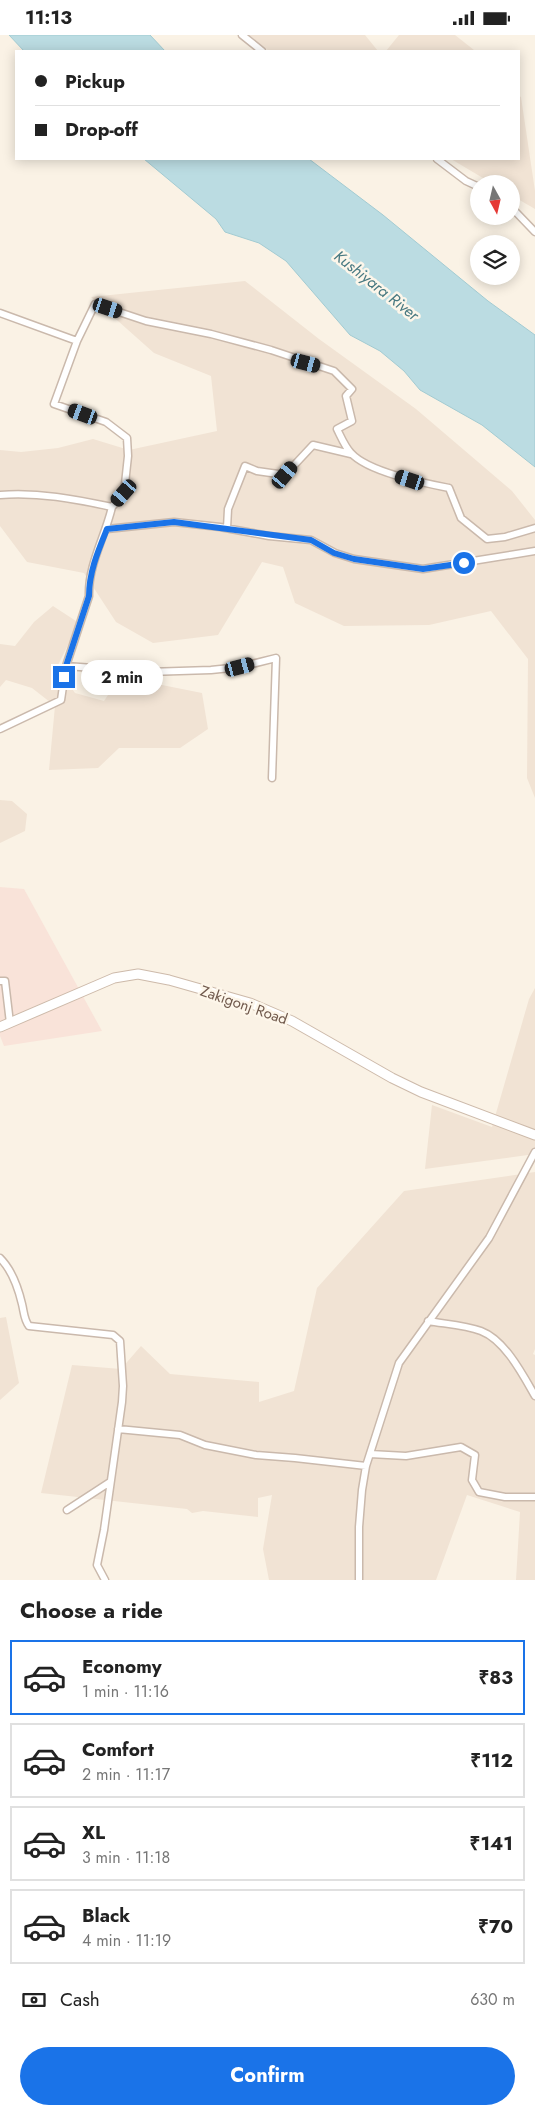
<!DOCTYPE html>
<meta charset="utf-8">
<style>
:root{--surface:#fff;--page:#f6f6f6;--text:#222;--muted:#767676;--line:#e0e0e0;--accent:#1a73e8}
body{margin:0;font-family:Jost,sans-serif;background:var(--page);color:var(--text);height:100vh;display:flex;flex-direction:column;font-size:19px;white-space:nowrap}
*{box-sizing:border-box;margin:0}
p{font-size:16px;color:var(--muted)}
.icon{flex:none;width:28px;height:28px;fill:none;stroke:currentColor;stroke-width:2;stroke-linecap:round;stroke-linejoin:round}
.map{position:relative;height:1545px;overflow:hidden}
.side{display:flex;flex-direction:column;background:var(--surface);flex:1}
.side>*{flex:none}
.top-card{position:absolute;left:15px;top:15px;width:505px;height:110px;border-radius:0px;box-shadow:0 2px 12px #0003;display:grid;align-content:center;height:110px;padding:0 20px;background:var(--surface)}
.needle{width:32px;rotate:172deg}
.fabs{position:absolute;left:470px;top:140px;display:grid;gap:10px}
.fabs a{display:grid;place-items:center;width:50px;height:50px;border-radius:50%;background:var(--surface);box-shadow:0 2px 12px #0003;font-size:25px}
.end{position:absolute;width:22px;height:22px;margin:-11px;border:6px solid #1a73e8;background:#fff;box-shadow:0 0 0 2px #fff}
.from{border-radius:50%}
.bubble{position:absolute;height:35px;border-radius:18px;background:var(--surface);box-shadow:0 2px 12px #0003;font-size:16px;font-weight:700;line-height:35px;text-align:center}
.car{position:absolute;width:15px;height:30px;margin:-15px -8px;border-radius:6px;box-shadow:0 0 4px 1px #0007;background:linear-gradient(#222 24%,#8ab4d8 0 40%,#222 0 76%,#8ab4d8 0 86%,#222 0)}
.top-card b{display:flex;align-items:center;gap:18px;height:48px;font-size:19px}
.top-card b+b{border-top:1px solid var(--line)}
.top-card i{width:12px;height:12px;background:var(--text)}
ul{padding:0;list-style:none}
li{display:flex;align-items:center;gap:15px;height:75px;margin:0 10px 8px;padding:0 10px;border:2px solid var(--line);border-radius:0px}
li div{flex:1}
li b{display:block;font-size:19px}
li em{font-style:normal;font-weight:700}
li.selected{border-color:var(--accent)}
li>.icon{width:45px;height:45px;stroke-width:1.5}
h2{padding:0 20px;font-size:22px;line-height:60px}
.pay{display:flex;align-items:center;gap:12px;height:55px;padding:0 20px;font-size:19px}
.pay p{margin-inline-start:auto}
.button{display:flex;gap:10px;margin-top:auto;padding:10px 20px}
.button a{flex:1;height:58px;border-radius:30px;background:var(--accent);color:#fff;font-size:20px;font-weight:700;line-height:58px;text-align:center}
.status{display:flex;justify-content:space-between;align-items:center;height:35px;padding:0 25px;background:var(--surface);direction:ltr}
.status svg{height:14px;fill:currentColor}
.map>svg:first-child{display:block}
.residential{fill:#f1e3d4}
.commercial{fill:#f9e3d9}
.water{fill:#bbdce2;stroke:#a2cbd2}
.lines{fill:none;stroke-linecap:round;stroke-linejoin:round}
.minor-casing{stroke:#cab9ac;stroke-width:9}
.secondary-casing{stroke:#cdbaaa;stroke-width:11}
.minor{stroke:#fff;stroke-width:6}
.secondary{stroke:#fff;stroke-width:9}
.route{stroke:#1a73e8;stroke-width:6}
.labels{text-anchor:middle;stroke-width:5;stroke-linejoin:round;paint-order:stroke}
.street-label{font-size:15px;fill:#70594c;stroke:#fdf6ea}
.water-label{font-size:16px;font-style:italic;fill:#487981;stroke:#fdf6ea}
</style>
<div class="status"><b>11:13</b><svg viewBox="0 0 49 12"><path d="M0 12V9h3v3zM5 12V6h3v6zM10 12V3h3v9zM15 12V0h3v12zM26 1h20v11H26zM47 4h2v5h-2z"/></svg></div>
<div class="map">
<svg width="535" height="1545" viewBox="0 0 535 1545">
<rect width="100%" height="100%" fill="#faf2e5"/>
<path class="residential" d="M249 0H365L378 16H269Z
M399 0H455L474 15 473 16H386Z
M519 61 521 62 535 156V174L511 160V149H493L451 124H519Z
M245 246 319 304 416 374 512 456 535 485V763L527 743 528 624 491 576 429 590 344 591 295 568 283 532 262 527 218 600 153 608 116 587 84 538 27 527 0 491V415L21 417 58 413 93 404 129 415 217 396 211 341 154 318 91 262Z
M53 571 79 588 57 632 75 658 104 666 116 648 147 647 202 658 208 694 180 713H119L98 733 49 735 55 671 32 653 6 645 0 652V609L15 611 34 587Z
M0 765 12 766 27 779 25 796 0 808Z
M535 953V1119L425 1134 432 1070 492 1092 529 964Z
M535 1137V1314L533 1319 535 1320V1545H516L520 1477 467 1460 436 1545H269L263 1514 272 1460 258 1463V1482L203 1476 192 1478 187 1474 41 1458 72 1330 121 1334 141 1311 170 1339 259 1347V1367L294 1356 317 1253 404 1156Z
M6 1282 19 1348 0 1365V1283Z"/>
<path class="commercial" d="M0 852 24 854 102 996 4 1011 0 1001Z"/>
<path class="water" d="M9 0H150L165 16H24Z
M144 124H309L383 180 488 266 535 300V432L482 390 420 355 404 336 380 316 350 300 286 226 259 208 225 197 216 184Z"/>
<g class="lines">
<defs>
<path id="minor" d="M242 0 262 16
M437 124 466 146 479 152
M511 172 535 197
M0 278 77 306 95 269 146 286 211 299 271 315 334 336 352 354 346 361 352 386 337 394C341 402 345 412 351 418 368 437 424 448 449 453L461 483 487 504 505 502 535 493
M77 306 54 369 106 387 127 403 128 421 124 458 112 472
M0 460C38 457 75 464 112 472 105 502 88 530 89 561L66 631 148 637 211 635 240 632 276 623 272 743
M227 493 228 474 245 431 257 436 285 440 313 410 351 419
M107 494 174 487 220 492 269 501 311 505 335 518 354 524 423 534 535 516
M0 694 61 665 66 631
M0 946H5L10 988
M0 1223C12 1235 18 1252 22 1269 24 1277 24 1285 29 1291L113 1300 120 1306 123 1351 122 1367 104 1495 97 1530 105 1545
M428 1286C445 1289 465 1290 481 1296 505 1305 523 1340 535 1361
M118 1394 180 1400 205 1410 256 1420 295 1423 366 1431
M370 1419 406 1421 461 1412 475 1420 472 1445 479 1457 505 1462H535
M67 1475 110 1447
M359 1545V1492L362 1455 366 1431 399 1328 489 1203 535 1117"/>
<path id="secondary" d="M0 992 114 943 138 939 169 945 250 968 292 986 392 1043 421 1057 535 1100"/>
</defs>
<use href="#minor" class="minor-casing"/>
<use href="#secondary" class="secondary-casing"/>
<use href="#minor" class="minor"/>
<use href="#secondary" class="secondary"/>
</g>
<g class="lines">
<path class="route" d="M64 642 66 631 89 561C89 537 98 516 107 494L174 487 311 505 334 518 354 524 423 534 464 528"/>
</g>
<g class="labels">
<g class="street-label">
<text transform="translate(244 970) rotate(19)" y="5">Zakigonj Road</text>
</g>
<g class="water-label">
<text transform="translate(377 250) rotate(38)" y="6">Kushiyara River</text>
</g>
</g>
</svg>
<div class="fabs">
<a><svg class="needle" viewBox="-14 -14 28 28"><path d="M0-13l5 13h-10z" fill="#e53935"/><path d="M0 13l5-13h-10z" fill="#767676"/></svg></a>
<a><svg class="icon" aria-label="layers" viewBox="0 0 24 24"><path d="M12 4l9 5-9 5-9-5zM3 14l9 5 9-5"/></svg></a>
</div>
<i class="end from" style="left:464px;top:528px"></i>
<i class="end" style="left:64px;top:642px"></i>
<div class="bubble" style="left:81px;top:625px;width:82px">2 min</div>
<i class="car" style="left:108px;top:273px;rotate:108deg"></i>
<i class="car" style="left:306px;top:328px;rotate:105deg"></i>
<i class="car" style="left:83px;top:379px;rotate:290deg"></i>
<i class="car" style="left:285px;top:440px;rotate:40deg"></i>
<i class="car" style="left:410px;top:445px;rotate:288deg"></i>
<i class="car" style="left:124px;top:458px;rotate:221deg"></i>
<i class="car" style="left:240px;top:632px;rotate:75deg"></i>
<div class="top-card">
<b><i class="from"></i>Pickup</b>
<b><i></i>Drop-off</b>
</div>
</div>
<section class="side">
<h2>Choose a ride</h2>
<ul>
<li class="selected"><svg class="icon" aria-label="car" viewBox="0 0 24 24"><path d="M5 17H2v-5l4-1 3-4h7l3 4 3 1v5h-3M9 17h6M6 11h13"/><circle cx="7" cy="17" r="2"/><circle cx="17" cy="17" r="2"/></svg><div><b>Economy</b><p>1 min · 11:16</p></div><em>₹83</em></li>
<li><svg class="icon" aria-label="car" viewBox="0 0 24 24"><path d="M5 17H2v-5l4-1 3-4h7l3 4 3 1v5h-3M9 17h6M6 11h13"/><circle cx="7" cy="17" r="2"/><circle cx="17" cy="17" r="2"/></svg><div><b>Comfort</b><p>2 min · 11:17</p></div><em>₹112</em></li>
<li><svg class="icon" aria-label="car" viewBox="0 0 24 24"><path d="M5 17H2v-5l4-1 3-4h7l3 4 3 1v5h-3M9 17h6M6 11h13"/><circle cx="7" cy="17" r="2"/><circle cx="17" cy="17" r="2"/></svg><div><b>XL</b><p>3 min · 11:18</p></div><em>₹141</em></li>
<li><svg class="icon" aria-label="car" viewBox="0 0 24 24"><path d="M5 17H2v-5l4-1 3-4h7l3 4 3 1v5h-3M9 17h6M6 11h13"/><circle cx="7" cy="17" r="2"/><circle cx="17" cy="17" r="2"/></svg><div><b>Black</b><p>4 min · 11:19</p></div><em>₹70</em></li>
</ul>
<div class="pay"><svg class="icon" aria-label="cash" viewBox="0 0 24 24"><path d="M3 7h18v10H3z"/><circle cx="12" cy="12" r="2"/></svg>Cash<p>630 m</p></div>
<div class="button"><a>Confirm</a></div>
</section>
